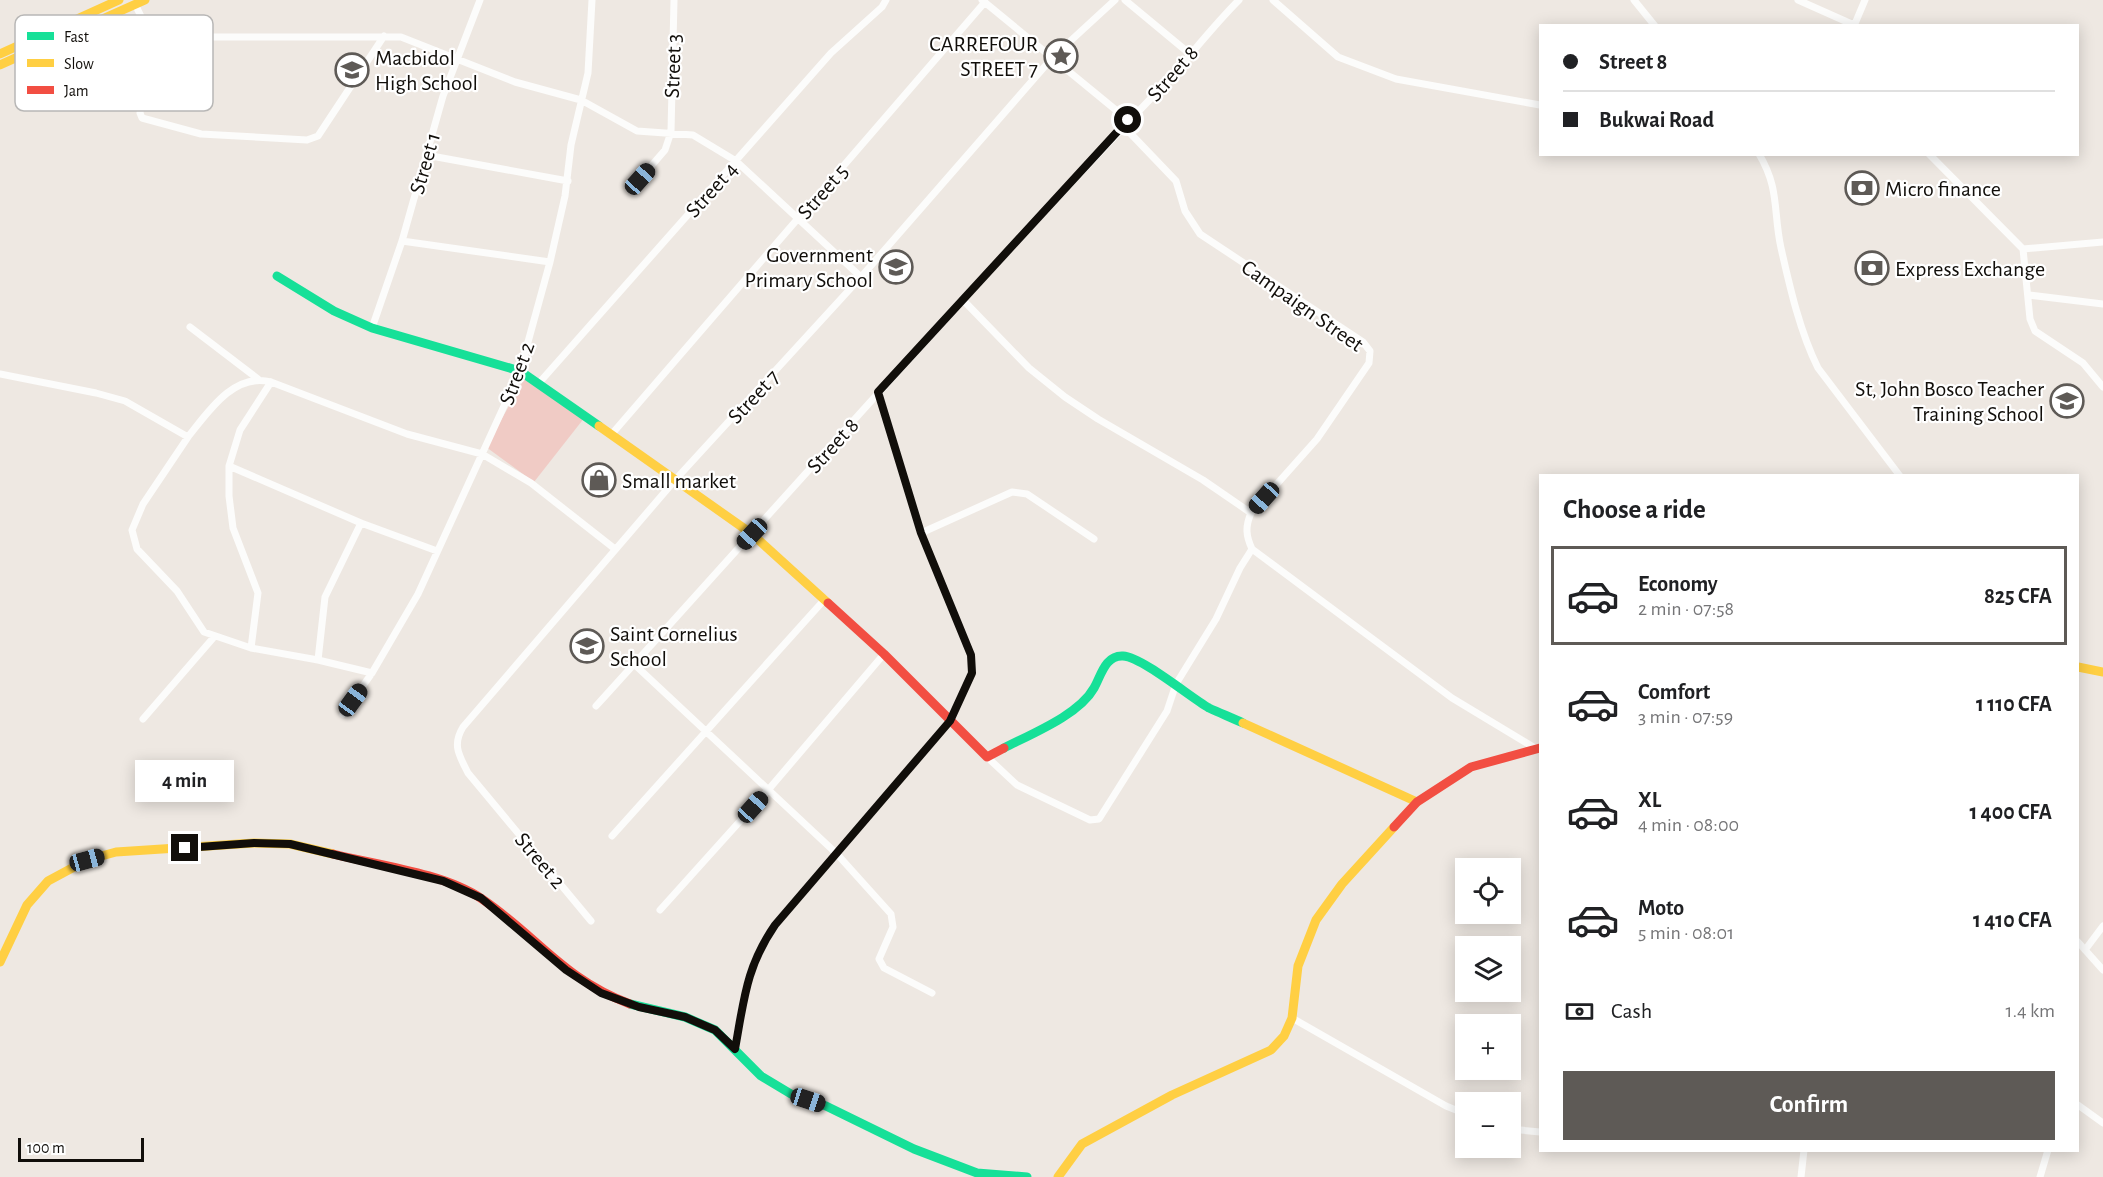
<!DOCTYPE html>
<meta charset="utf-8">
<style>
:root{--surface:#fff;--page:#f6f6f6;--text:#202124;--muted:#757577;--line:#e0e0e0;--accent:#5e5a56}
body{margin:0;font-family:"Alegreya Sans",sans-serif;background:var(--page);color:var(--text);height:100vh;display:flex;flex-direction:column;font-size:22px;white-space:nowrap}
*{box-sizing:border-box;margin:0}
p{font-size:20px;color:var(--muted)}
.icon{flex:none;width:33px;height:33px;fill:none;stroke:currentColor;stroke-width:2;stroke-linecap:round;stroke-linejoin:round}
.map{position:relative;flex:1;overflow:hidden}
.drawer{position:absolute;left:1539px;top:474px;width:540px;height:678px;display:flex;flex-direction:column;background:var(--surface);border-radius:0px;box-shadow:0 3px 15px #0003}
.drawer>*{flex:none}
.top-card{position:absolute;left:1539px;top:24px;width:540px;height:132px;border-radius:0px;box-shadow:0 3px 15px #0003;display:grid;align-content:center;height:132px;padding:0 24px;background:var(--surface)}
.buttons{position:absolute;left:1455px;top:858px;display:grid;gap:12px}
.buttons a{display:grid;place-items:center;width:66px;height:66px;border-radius:0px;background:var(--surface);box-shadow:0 3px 15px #0003;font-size:30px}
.scale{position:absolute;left:18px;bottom:15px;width:126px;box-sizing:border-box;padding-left:6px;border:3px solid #110e0a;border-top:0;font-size:16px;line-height:21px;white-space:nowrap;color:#110e0a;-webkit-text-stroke:4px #fff;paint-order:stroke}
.end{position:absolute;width:27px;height:27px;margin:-14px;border:8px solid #110e0a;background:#fff;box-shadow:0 0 0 3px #fff}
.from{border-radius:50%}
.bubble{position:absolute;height:42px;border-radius:0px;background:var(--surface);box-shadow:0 3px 15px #0003;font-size:20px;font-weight:700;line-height:42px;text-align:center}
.car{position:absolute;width:18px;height:36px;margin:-18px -9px;border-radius:8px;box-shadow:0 0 4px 2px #0007;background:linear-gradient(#222 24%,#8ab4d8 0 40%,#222 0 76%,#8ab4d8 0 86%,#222 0)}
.top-card b{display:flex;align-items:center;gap:21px;height:57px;font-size:22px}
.top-card b+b{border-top:2px solid var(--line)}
.top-card i{width:15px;height:15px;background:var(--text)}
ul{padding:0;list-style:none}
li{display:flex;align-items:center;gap:18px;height:99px;margin:0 12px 9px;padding:0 12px;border:3px solid transparent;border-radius:0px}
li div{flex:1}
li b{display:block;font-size:22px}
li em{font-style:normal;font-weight:700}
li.selected{border-color:var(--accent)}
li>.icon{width:54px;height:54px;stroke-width:1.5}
h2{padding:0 24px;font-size:27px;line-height:72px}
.pay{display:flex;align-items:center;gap:15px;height:66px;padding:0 24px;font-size:22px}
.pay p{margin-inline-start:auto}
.action{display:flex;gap:12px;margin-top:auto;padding:12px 24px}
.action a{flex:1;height:69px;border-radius:0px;background:var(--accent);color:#fff;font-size:24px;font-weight:700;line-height:69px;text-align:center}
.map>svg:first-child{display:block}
.green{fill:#f0cbc5}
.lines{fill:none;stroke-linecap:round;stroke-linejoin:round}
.street{stroke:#fcfcfb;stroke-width:7}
.fast{stroke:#16e098;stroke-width:9}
.slow{stroke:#ffcf43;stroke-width:9}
.jam{stroke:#f24e42;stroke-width:9}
.route{stroke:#110e0a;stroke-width:8}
.labels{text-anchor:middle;stroke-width:4.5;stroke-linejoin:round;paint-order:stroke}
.poi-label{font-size:22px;fill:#110e0a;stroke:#fff;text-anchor:start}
.street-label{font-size:22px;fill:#110e0a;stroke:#fff}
.key{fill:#fff;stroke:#b8b7b6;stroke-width:1.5}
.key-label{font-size:16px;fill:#110e0a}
</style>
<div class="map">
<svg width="2103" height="1177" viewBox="0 0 2103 1177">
<rect width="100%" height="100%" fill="#eee8e2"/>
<path class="green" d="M527 374 585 417 534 482 486 447Z"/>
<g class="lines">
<path class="street" d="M982 0 1128 120 1131 134 1176 181 1185 211 1200 234 1363 342 1370 351 1369 363 1317 439 1251 513C1245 527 1246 536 1252 549L1452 698 1535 748
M1125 0 1190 54
M1273 0 1338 57 1396 79 1540 105
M1634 0 1655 26
M1798 0 1854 25
M135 4 151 37H401L515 82 581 100 637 131 693 135 736 161 861 277
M1854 26 1865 0
M151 37 140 113 142 118 201 134 307 140 318 136 384 36
M1759 154C1780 189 1773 212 1781 248 1790 288 1800 332 1818 368L1900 476
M1929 154 2023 249 2030 319 2035 331 2083 363 2103 387
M426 155 568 181
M640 179 665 150 671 132 674 0
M402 241 550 262
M2023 249 2103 242
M2029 295 2103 304
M964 301 1029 368 1065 397 1098 419 1203 480 1251 513
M190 327 258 379
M372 328 402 241 443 96 480 0
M0 374 96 393 125 401 188 437C208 412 234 372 271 382L407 434 482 454 531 483 615 549
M271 382 240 430 229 466 361 523 437 551
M539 383 831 53 882 7 886 0
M611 435 985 2
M188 437 143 504 132 530 137 549 177 591 204 632 251 648 318 660 325 597 361 523
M229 466V496L233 528 258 593 251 648
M921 533 1012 492 1027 494 1094 539
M318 660 372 673
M634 664 837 854 891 914 893 927 879 959 884 968 932 993
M596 706C782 501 965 293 1156 93 1185 63 1209 30 1239 0
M343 714 372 673 418 594 520 371 550 262 565 196 571 145 588 73 592 0
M143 719 214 637
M987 757 1017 785 1090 820 1099 819 1167 711 1176 684 1216 619 1240 568 1252 549
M612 836 825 599
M660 910 769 789 884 654
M591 921 468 773C459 755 452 745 463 727L676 479 861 277 1053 57 1115 0
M2078 942 2103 970
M2085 950 2103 926
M1292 1018 1446 1106 1466 1114
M735 1049C743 1000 746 967 775 925L950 721 972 673 971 655 921 533 878 392
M2078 1105 2103 1123
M1510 1129 1540 1132
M1801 1177 1804 1150
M2040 1177 2048 1150"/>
<path class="fast" d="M277 276 334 311 372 328 520 371 599 426
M1004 748C1031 734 1079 715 1094 688 1101 676 1105 655 1123 656 1142 657 1190 697 1209 708 1220 713 1232 718 1243 723
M630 1004 685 1017 715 1030 761 1076 791 1094 826 1106 914 1149 977 1173 1027 1177"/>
<path class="slow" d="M0 54 119 0
M0 65 145 0
M599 426 752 534 828 603
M2078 667 2103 672
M1243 723 1417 802
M0 962 27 905 48 881 87 860 116 852 254 843 290 844 333 854
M1058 1177 1082 1144 1172 1095 1271 1050 1284 1036 1292 1018 1298 966 1316 920 1342 884 1394 827"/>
<path class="jam" d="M828 603 884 654 987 757 1004 748
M1394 827 1417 802 1471 767 1540 748
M333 854C378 865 444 873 482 899 537 936 563 979 630 1004"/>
</g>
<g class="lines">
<path class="route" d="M185 848 254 843 290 844 443 881 481 898 566 970 601 993 639 1007 685 1017 715 1030 735 1049C744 1000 746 967 775 925L950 721 972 673 971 655 921 533 878 392 1128 120"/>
</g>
<defs>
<symbol id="sight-ring" viewBox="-11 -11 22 22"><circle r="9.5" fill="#fff" stroke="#5e5a56" stroke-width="1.5"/><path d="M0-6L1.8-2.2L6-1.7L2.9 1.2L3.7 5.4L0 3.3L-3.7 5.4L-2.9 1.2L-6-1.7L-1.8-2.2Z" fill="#5e5a56"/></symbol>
<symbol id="school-ring" viewBox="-11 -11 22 22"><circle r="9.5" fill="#fff" stroke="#5e5a56" stroke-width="1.5"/><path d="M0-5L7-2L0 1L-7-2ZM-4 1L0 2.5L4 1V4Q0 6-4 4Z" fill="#5e5a56"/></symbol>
<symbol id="bank-ring" viewBox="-11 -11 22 22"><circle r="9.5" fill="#fff" stroke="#5e5a56" stroke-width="1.5"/><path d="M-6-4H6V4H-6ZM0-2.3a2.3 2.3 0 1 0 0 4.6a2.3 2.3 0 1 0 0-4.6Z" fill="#5e5a56"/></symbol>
<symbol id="shop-ring" viewBox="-11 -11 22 22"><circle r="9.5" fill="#fff" stroke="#5e5a56" stroke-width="1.5"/><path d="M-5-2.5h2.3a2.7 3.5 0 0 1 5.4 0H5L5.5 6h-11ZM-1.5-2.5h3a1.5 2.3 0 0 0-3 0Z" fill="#5e5a56"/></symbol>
</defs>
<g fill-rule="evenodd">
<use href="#sight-ring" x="1042" y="37" width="38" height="38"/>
<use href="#school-ring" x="333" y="51" width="38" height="38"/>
<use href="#bank-ring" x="1843" y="169" width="38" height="38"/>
<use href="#school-ring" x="877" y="248" width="38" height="38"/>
<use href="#bank-ring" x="1853" y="249" width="38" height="38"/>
<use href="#school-ring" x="2048" y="382" width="38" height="38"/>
<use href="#shop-ring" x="580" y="461" width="38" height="38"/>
<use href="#school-ring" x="568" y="627" width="38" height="38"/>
</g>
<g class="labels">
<g class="poi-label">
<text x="1038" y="51" text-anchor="end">CARREFOUR<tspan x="1038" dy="25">STREET 7</tspan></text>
<text x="375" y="65">Macbidol<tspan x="375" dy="25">High School</tspan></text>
<text x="1885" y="196">Micro finance</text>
<text x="873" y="262" text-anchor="end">Government<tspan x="873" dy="25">Primary School</tspan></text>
<text x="1895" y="276">Express Exchange</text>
<text x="2044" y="396" text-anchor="end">St, John Bosco Teacher<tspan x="2044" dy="25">Training School</tspan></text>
<text x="622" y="488">Small market</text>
<text x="610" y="641">Saint Cornelius<tspan x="610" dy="25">School</tspan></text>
</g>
<g class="street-label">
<text transform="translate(672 66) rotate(-88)" y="8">Street 3</text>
<text transform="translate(1172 73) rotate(-49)" y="8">Street 8</text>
<text transform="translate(424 163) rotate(-74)" y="8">Street 1</text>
<text transform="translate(711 189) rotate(-48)" y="8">Street 4</text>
<text transform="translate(822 191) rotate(-49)" y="8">Street 5</text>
<text transform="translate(1303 305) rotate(35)" y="8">Campaign Street</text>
<text transform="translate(516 373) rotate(-70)" y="8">Street 2</text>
<text transform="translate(753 396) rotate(-47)" y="8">Street 7</text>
<text transform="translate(832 445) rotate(-48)" y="8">Street 8</text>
<text transform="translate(541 860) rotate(50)" y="8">Street 2</text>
</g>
</g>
<rect x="15" y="15" width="198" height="96" rx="9" class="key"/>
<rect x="27" y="32" width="27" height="8" fill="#16e098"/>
<rect x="27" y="59" width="27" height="8" fill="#ffcf43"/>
<rect x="27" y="86" width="27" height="8" fill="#f24e42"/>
<g class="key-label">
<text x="64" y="42">Fast</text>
<text x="64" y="69">Slow</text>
<text x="64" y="96">Jam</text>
</g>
</svg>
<div class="buttons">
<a><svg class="icon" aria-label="locate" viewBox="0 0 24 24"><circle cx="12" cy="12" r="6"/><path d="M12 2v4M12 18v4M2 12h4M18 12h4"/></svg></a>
<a><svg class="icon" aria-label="layers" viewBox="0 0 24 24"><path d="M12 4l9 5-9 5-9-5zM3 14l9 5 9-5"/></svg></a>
<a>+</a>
<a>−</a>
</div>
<div class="scale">100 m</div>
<i class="end from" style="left:1128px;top:120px"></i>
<i class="end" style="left:185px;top:848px"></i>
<div class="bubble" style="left:135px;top:760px;width:99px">4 min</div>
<i class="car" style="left:640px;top:179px;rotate:42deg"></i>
<i class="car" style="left:1264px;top:498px;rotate:222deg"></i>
<i class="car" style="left:752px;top:534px;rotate:223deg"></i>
<i class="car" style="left:353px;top:700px;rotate:36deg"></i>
<i class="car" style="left:753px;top:807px;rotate:42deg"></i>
<i class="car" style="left:87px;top:860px;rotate:75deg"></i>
<i class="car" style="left:808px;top:1100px;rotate:108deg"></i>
<div class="top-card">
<b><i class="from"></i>Street 8</b>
<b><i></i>Bukwai Road</b>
</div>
<section class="drawer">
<h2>Choose a ride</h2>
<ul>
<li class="selected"><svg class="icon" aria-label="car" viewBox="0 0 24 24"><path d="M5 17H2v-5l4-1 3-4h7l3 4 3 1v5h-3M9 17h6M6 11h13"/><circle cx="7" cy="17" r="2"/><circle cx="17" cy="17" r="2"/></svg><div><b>Economy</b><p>2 min · 07:58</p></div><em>825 CFA</em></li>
<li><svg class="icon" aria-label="car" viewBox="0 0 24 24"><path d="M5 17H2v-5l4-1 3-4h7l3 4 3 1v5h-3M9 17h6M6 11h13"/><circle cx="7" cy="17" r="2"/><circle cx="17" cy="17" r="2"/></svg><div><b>Comfort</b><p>3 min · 07:59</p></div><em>1 110 CFA</em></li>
<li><svg class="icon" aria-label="car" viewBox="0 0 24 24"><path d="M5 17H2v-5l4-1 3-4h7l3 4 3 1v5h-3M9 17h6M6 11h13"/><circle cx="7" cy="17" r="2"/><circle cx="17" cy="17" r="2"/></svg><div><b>XL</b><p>4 min · 08:00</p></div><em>1 400 CFA</em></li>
<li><svg class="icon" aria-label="car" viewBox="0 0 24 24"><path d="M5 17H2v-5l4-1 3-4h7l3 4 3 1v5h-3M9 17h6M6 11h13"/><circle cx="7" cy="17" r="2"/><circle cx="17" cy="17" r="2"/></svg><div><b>Moto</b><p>5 min · 08:01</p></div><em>1 410 CFA</em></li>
</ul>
<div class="pay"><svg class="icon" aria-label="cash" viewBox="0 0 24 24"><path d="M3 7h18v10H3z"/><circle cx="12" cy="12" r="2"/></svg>Cash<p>1.4 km</p></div>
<div class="action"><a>Confirm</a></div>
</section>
</div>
